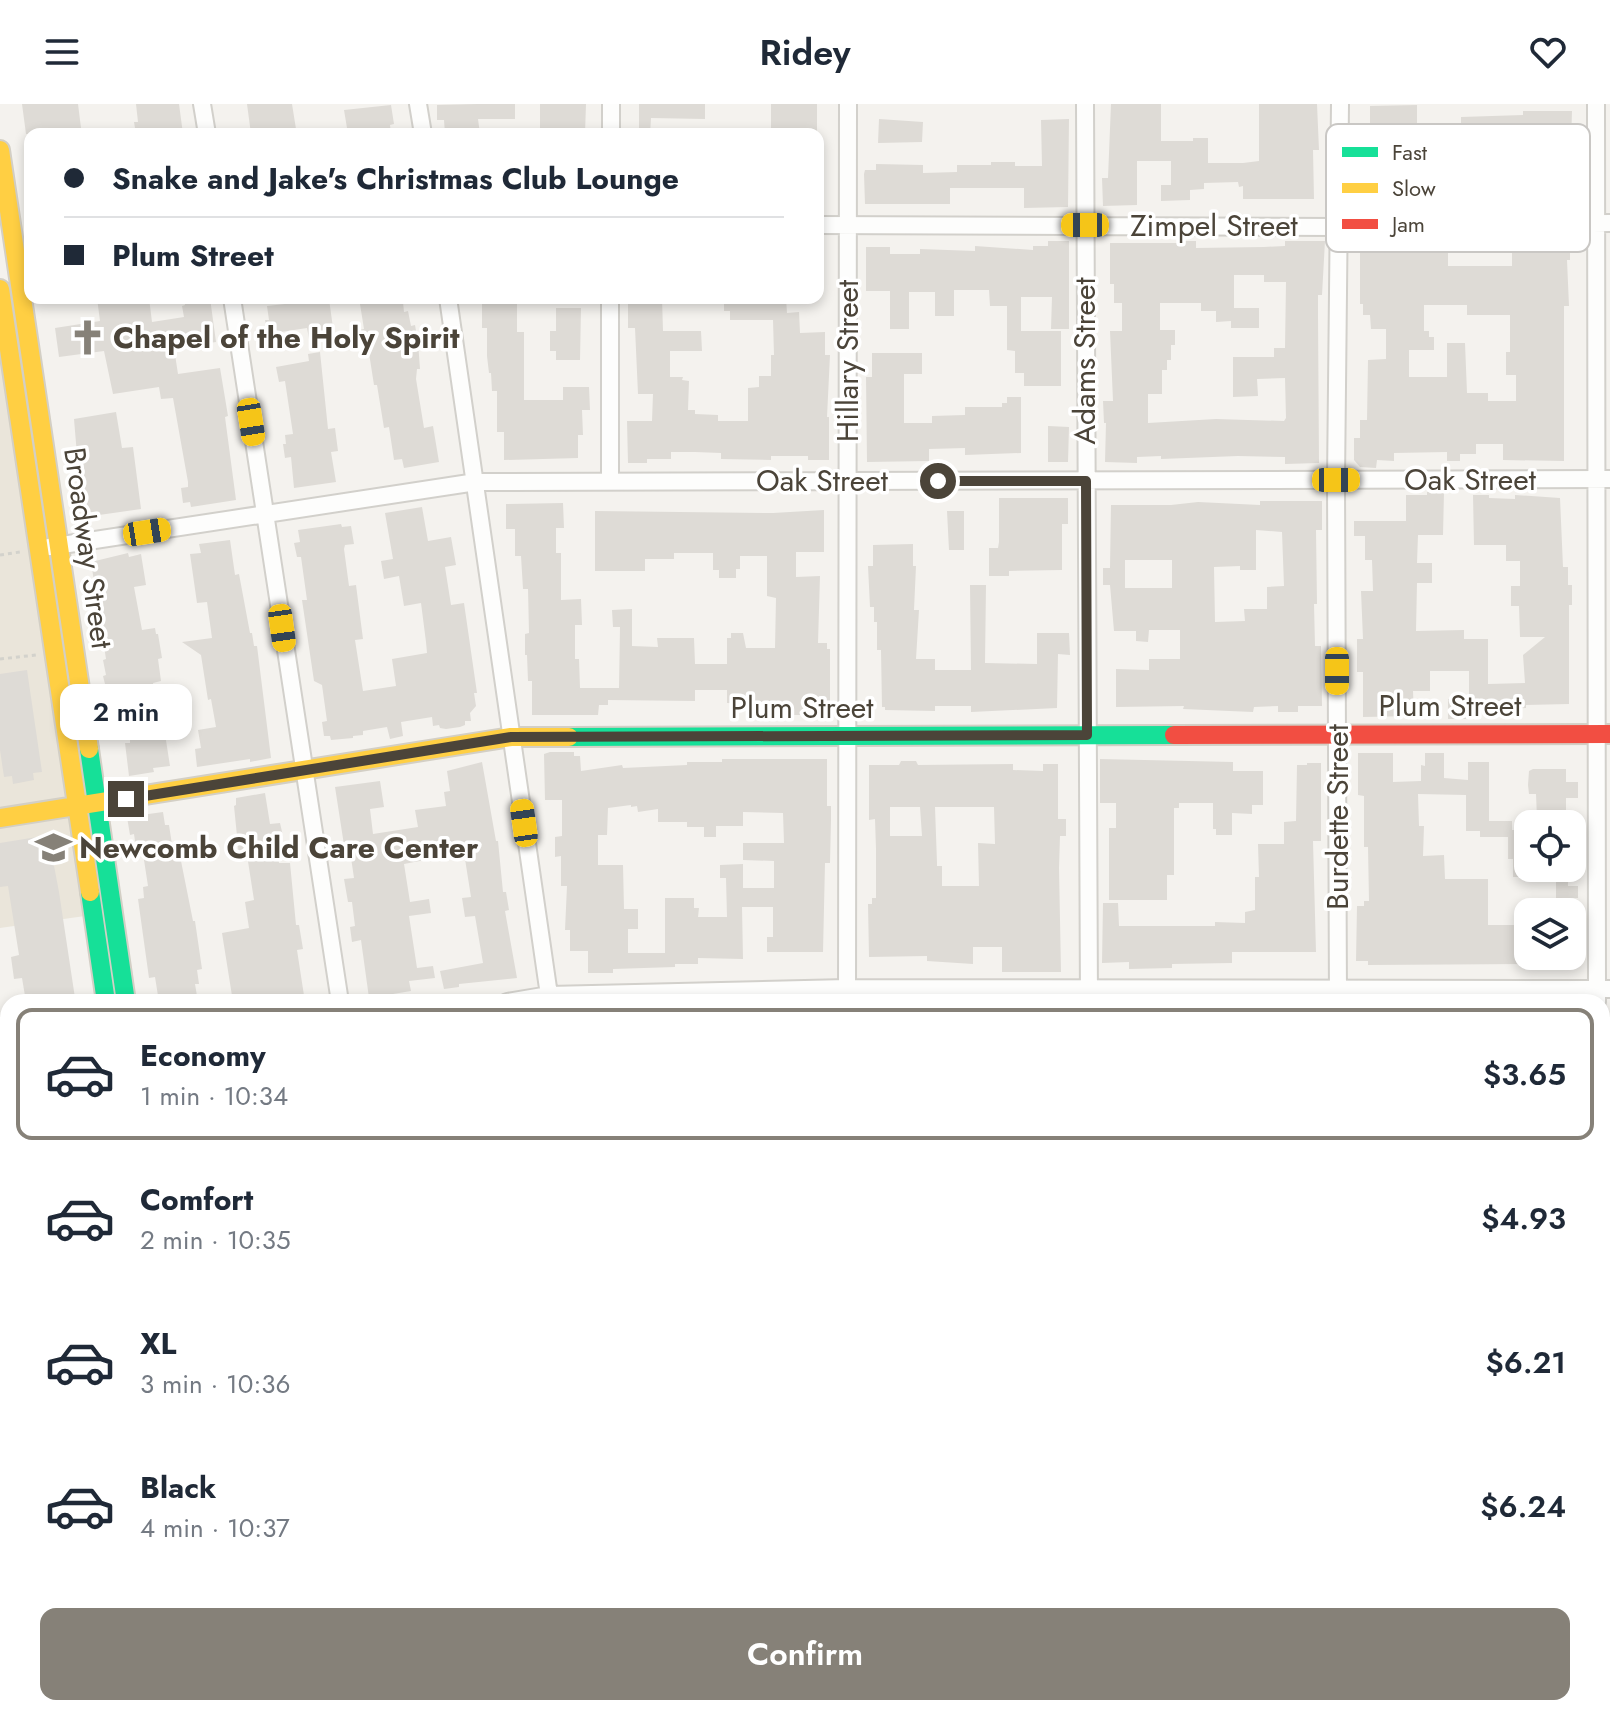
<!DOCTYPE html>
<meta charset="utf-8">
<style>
:root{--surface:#fff;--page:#f6f6f7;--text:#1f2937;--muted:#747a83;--line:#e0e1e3;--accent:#868178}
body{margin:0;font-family:Jost,sans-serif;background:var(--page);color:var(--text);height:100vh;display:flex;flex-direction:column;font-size:30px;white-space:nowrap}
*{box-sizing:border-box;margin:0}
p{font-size:26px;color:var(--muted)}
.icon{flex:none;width:44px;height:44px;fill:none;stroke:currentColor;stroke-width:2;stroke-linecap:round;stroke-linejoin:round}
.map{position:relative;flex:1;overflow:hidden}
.side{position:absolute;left:0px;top:890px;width:1610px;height:722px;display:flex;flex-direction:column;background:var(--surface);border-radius:24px 24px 0 0;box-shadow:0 4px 12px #0003}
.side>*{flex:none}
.banner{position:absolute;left:24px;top:24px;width:800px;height:176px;border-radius:16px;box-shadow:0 4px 12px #0003;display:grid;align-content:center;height:176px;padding:0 40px;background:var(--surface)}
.controls{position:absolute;left:1514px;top:706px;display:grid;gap:16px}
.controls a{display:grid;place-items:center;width:72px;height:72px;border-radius:16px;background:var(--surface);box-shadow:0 4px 12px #0003;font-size:40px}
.end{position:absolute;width:36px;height:36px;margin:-18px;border:10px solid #4b4439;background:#fff;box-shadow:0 0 0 4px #fff}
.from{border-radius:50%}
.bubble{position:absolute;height:56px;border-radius:16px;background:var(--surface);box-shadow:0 4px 12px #0003;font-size:26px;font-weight:600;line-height:56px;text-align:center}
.car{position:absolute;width:24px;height:48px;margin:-24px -12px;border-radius:10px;box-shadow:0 0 6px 2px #0007;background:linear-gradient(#f5c518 24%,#345 0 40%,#f5c518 0 76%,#345 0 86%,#f5c518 0)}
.banner b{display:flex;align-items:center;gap:28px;height:76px;font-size:30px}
.banner b+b{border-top:2px solid var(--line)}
.banner i{width:20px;height:20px;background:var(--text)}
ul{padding:14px 0 0;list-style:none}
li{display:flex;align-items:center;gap:24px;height:132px;margin:0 16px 12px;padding:0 24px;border:4px solid transparent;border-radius:16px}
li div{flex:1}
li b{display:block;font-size:30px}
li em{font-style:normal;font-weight:600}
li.current{border-color:var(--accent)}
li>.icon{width:72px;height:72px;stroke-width:1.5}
.cta{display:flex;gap:16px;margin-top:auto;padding:16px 40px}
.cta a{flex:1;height:92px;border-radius:16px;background:var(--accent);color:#fff;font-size:32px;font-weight:600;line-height:92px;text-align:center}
header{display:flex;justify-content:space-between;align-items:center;height:104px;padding:0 40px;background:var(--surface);font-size:36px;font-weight:600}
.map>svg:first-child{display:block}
.education{fill:#eae5da}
.green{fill:#e1eecf}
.building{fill:#dedbd6;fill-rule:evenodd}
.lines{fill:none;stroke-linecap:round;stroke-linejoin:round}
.lane-casing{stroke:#d2d0cb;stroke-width:12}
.street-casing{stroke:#d2d0cb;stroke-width:20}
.fast-casing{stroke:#d3cfc5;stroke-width:22}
.slow-casing{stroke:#d3cfc5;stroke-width:22}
.jam-casing{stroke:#d3cfc5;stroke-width:22}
.path{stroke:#d3d2cc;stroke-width:3;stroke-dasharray:4 4;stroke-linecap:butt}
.lane{stroke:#fdfdfc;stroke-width:8}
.street{stroke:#fdfdfc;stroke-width:16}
.fast{stroke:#16e098;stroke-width:18}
.slow{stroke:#ffcf43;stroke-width:18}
.jam{stroke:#f24e42;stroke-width:18}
.route{stroke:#4b4439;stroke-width:10}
.labels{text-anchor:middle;stroke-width:7;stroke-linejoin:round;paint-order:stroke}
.street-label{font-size:30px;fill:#4b4439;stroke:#fff}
.poi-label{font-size:30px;font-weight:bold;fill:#4b4439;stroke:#fff;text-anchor:start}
.key{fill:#fff;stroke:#c9c7c4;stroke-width:2}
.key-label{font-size:22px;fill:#4b4439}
</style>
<header><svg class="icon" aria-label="menu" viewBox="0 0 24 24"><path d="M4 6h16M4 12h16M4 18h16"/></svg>Ridey<svg class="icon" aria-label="heart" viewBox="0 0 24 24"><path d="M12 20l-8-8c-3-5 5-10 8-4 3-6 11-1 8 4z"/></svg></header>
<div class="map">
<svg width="1610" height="1611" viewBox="0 0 1610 1611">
<rect width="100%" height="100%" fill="#f4f2ee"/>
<path class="education" d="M0 189 92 811 0 824Z"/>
<path class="green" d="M658 1604H1090V1611H659Z"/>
<path class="building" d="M22 0H78L81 24 76 25V28L62 30H26Z
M136 0H179L183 30H136L134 18H138Z
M247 0H292L296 25 289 26 290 30H251Z
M477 0H515V15H478L480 30H445L444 16H437V1Z
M540 0H586L585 30H540Z
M639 0H705V15L651 14 650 30H639Z
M771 0H817V30H771Z
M1111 0H1161V37H1193V34H1208V59H1243L1259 57V0H1317L1319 46H1313L1314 95H1243V82L1239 83 1238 78 1204 79V85L1190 86V96L1161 97V81H1171V57H1137V101L1103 102 1102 74H1108Z
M391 1 394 20 390 21 391 30H348L344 6Z
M1417 1V63L1452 62V33H1461V13L1523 11V7H1572L1570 72H1573V102L1526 101V94L1518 93V89L1473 88V96L1435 97V92H1403V102L1367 103 1366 59 1368 37H1370V2Z
M879 15 923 18 922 38 878 39Z
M1069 15 1068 103 1024 104V84H950V100H865L864 70 865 66H876V60L923 61V69L957 68V61H991V58H1015V62H1042L1041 16Z
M1512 135 1570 136V156H1567L1569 202H1564V357L1503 356V340H1476V350H1460V357H1447V348L1394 349V357L1377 356 1376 364 1360 363 1354 356V334H1360V316H1367L1368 256 1386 255V225H1371L1370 211H1363V200H1360V143H1448V162H1512ZM1424 201H1467V211H1510V248H1506V271H1516V297H1488V289H1467L1465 239H1447V273H1409V246H1434V233H1429V227H1424Z
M1048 137H1069V225H1051L1052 193H1021V227H1061V282H1024V269H1015V247L1007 246V202H990L989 186H954V212H935V188H909V225H890V187H866V143H890V150H920V145L975 147V142L1033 146V142H1048Z
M1182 137H1196V144L1264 143 1285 142V137H1325L1322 191H1318V212L1319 359 1285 360V353L1238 352 1161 355V352L1137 353V359L1105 358 1106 319H1104L1103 297H1113L1110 227H1122V199H1114V180H1110V139H1181ZM1234 171H1264V178H1286L1285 244H1274V253H1233V293L1258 292 1257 275 1285 274 1286 314 1284 317 1216 315 1148 319V290H1162V266H1167V256H1171V241H1175V226H1160V199H1201V207H1216V218L1231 217V224H1259V204H1234Z
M97 194H149L152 218 184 213 182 202 185 201 184 194H210L216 238 174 244 178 270 220 264 228 312 225 313 236 396 191 403 190 398 183 399 181 384 188 383V378L173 294 161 295 159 283 113 290 104 247 59 253 55 224 100 217Z
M359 194H383V197L390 196 391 200 403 198 404 208 408 207 411 222 415 221 418 238 420 265H417L416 275 424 324 433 322 439 358 404 364 402 355 394 356 389 323 384 324 377 281H374L369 249 361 250 358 226 364 225Z
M482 194H517V228H524V296H563V283H589L590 306H582L583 331H578V354L504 356V328H497V287H492L491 269H489L487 252V224H482Z
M628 194H662L663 227H701L702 247H670V273H683L682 276 689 277 688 306H695V310L718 311V317H748V284L759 283V272H771V251H774L773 216H730V207H724V194H786L787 209 799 208 800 229 825 228V251H830L827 313H829V356H808V352H771V356L721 355V349L695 348H671V355H647V359H628L627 317H652L653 290H638L635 224H628Z
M329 195 334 231 309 235 307 224 268 230 265 216H269L267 202Z
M556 204H581L580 256H556V247H550V227H556Z
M320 248 328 325 335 324 338 347 331 348 336 378 294 384 291 353 285 354 283 340H286L285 331 293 330 285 277 279 278 276 263 309 257 308 250Z
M872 249H922V270H904V319H932V312L965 311V303H1002V299H1007V293H1021V349L965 351V344L929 345V357L867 358 866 273H872Z
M116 308 122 344 133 343 141 405 85 413 75 351H77L74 315Z
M1048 322 1069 323 1068 358H1048Z
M1427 388H1444L1443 431H1418L1417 459H1432V479H1417L1416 527 1464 526V535H1488V580L1525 579 1523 551 1545 533H1520L1519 502H1511V482H1520V457H1506V441H1474L1473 391H1489V394L1515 395V391L1560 394 1563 463H1568V481H1572V501H1569V600L1526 601V604L1509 605V597H1469V567H1430V587H1413L1414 612 1363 613V568H1357V535H1363L1361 487H1373L1372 456H1365V432H1354V417H1406V391H1427Z
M999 394H1068V420H1062V466L1009 467V472H989V444H998L999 438Z
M1260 397H1322V426H1316L1317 500H1314L1315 542H1321L1322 602H1298V608H1278V602L1254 603 1253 608 1183 605 1184 602 1116 603V565L1149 566V555H1180V526H1149L1148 538 1136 537V527H1114L1110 481H1103V464H1110L1111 401H1171L1198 398 1260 401ZM1256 426 1282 428 1284 482 1267 483V505H1244L1245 517 1215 518 1214 463 1240 462V466H1256ZM1125 456H1172V484H1125Z
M563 399 564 424H556V449H561V496L581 495 582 521H575V555H579L580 584H619L620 523H613L612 506 632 505V542L658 543 657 534H694L695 560H727V534H731V529H743L746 544H775L776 494 767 492V452H740V465H736V474H719V466H713V449H674V455H645V467H595V407L773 409 824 406V448H796V473L820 472 818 539H827V545H830V611H766V609H757L755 600 727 599V586H695V597L608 596V601H599L598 611H532V577H528L527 551H525V530L529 529 528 485H523L521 452H515V425H506V400Z
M422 403 428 437 451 433 456 461 445 463 451 501 464 499 477 589H474L476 602 470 609 471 617H465V621L460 623 446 625 440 624 439 621 433 622 432 613 401 618 403 632 390 635 387 623 363 627V631L353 632V634L331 636 330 632H324L322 618 327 617 322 581 314 577 302 496H307L301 453H297L294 439 300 438 298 426 341 420 342 423 351 422 354 440 345 441 344 445 349 482 356 481 360 512 363 535 355 536 363 587 396 582 392 555 427 549 426 538 421 499 404 502 399 472 384 475 381 457 393 455 385 409Z
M947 407H964V446H949Z
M230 436 235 471 239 470 250 529H252L254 542H257L271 654 250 658V655L197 663 195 645 201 644 198 626 216 623 211 595 208 596 201 551 182 538 212 534 207 498 197 499 190 450 201 449 199 440Z
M913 440V462H916L914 506H919L916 555H935V566H971L970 481H986L985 559 1037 560V529H1069L1070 551 1058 550 1057 604 971 608V602H935V607L885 606V603H882L881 546H877V518H874V503H870L868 462H873V441Z
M128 449 129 453 141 450 146 481 134 483 142 526 155 524 156 530H158L162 554 158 555 161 577 153 579 156 594 110 600 103 572 106 571 103 556 106 555 91 458Z
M27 566 42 668 33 669 34 676 13 680 12 672 4 673 0 646V570Z
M1448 595H1467V615H1448Z
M165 630 170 662 153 664 154 668 129 672 125 639H130V635Z
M550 648H574V652H580L581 667 622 661 623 664 687 661V658H722V655H827V702H831V716L830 759H825L823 848H767V833H773V803H742L743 855 698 854V860H675V863L613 865V869H588V847H570V826H565L567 782H561V752L555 753V733L562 732V696H545L544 650ZM631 701V703L637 702 638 708 658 705V718H687V723H704V733H716V722H743V708L783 709 784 739H743V756L774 757V784H743V760L720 761V774H726L727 813H698L699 804H694V794H665V849H628V825H638V805H624L623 761H598V731H607L608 704Z
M1358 649H1393V678L1421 677V661L1425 662V649H1444V674L1468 676V658H1489V717H1512V726H1528V773H1513V755H1508V733H1480V727H1466V691L1418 690 1419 722H1424L1423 752 1444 751 1445 775H1488V821H1528V860L1368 861V857H1356L1357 802H1364V797H1369L1368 743H1364V692L1358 691Z
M1100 655 1233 658V667H1263V701H1252V710L1232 709V731H1216V725H1213V699H1179V704H1174V771H1167V796H1109V724H1116V699H1100Z
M901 657H916L918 661 1013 660V666L1043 667V660H1058V715H1066V732H1060L1059 764 1061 868H1002V843H973V860L927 857V852L869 853 868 800H872V794H876V745L875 715 869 716V661H899ZM890 703H920L922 732H890ZM935 703H994L995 740 978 739 979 782H942V762H937V759Z
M482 658 496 737H498L503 788H506L509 806 505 807 517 874 459 880V883L444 885 440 867 483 859 475 812 465 813 462 794 471 793 465 755 457 756 456 750 404 760 410 798 429 795 431 809 409 812 417 864 433 862 435 874 409 877 411 887 369 894 361 836 352 838 350 823 355 822 352 798H348L344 775 354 774 349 740 344 741 335 683 380 677 384 703 370 705 373 730 418 723 415 706 446 702 444 688 450 687 447 667Z
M1307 659H1321V737H1313L1316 848H1232V859L1172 860V864L1129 865V858L1102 859 1103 799H1118L1119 822H1215V818L1245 819V808L1255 806V773H1259L1258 740H1284V718L1296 717 1297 661H1307Z
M1533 665H1566V678H1578V694H1566V710L1537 714 1536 690H1529L1528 681 1529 667Z
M265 689 270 720 280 719 283 732 276 733 279 759H290L296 821H299L303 845 297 846 305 898H233L222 829 249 824 245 798 254 796 247 751 239 752 234 702 236 701V694Z
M163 708 165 721H169L173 747H179L193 817H195L202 865 197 866 199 880H195L198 898H159L155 873 149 874 138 795 144 794 143 783 148 782 142 743 136 744 134 730 130 731 127 713Z
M43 732V736L49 735 59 788 75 894 26 898 22 874 14 875 11 853 19 851 8 782 0 783V739Z
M1556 764H1568V782H1578V794H1556Z"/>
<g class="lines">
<defs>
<path id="lane" d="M840 1611V1604
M954 1611V1604"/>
<path id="street" d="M202 0 207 30
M418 0 423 30
M1085 0 1089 898
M1596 0 1597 898
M611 30V0
M818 121 1340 123 1610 119
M232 194 340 898
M448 194 550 898
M610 376V194
M49 443 476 378 1610 375
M507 898 549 891 847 884 1610 885
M847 898 848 0
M1338 898 1336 376 1340 0
M0 977 8 975
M1602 1145H1610
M0 1237 8 1236
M1602 1401H1610
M0 1498 8 1497
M446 1604 447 1611
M660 1604 661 1611
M1341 1604V1611
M1598 1604V1611
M1088 1611V1604"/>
<path id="fast" d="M569 633 1174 631
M89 645 126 898
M90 788 106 898"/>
<path id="slow" d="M0 46 89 645
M0 185 90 788
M0 714 511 633H569
M231 1604 232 1611"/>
<path id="jam" d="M1174 631 1610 630
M213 1604 214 1611"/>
</defs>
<use href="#lane" class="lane-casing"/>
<use href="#street" class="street-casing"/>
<use href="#fast" class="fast-casing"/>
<use href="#slow" class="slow-casing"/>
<use href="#jam" class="jam-casing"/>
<path class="path" d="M0 451 20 448
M0 555 36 551"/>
<use href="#lane" class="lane"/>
<use href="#street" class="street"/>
<use href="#fast" class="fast"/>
<use href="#slow" class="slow"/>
<use href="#jam" class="jam"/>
</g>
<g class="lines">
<path class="route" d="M126 695 511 633 1087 631 1086 377H938"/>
</g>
<defs>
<symbol id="church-bare" viewBox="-9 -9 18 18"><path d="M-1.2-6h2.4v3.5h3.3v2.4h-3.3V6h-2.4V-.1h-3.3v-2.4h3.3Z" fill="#868178" stroke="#fff" stroke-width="2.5" paint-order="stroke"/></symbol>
<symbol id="school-bare" viewBox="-9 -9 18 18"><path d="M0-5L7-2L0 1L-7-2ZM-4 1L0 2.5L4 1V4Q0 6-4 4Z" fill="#868178" stroke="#fff" stroke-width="2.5" paint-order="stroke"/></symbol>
</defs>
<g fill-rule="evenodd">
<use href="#church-bare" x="62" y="208" width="51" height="51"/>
<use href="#school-bare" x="28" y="718" width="51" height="51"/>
</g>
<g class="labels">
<g class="street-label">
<text x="1214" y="132">Zimpel Street</text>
<text transform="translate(848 257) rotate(-90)" y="10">Hillary Street</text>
<text transform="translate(1085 257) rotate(-90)" y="10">Adams Street</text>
<text x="1470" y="386">Oak Street</text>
<text x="822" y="387">Oak Street</text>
<text transform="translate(88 444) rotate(82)" y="10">Broadway Street</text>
<text x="1450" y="612">Plum Street</text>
<text x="802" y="614">Plum Street</text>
<text transform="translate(1338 713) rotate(-90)" y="10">Burdette Street</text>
</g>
<g class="poi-label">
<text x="113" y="244">Chapel of the Holy Spirit</text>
<text x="79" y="754">Newcomb Child Care Center</text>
</g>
</g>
<rect x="1326" y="20" width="264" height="128" rx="12" class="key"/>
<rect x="1342" y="43" width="36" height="10" fill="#16e098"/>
<rect x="1342" y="79" width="36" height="10" fill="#ffcf43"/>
<rect x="1342" y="115" width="36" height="10" fill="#f24e42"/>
<g class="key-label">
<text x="1392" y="56">Fast</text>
<text x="1392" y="92">Slow</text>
<text x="1392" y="128">Jam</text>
</g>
</svg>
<div class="controls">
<a><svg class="icon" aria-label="locate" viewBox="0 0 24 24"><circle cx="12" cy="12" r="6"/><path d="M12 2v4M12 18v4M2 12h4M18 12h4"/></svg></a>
<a><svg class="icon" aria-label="layers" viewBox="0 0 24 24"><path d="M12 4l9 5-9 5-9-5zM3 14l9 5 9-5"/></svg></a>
</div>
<i class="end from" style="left:938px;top:377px"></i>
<i class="end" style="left:126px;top:695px"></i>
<div class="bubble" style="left:60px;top:580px;width:132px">2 min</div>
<i class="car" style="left:1085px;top:121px;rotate:270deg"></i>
<i class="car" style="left:251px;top:318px;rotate:171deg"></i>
<i class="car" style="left:1336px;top:376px;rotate:90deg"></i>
<i class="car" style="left:147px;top:428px;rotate:81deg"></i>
<i class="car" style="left:282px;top:524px;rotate:172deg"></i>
<i class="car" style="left:1337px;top:567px;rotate:180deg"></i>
<i class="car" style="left:524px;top:719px;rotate:352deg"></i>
<div class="banner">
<b><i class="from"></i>Snake and Jake's Christmas Club Lounge</b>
<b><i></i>Plum Street</b>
</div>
<section class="side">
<ul>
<li class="current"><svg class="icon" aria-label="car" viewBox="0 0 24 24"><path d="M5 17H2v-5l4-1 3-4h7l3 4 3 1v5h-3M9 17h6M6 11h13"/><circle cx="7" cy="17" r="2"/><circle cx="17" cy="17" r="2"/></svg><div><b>Economy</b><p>1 min · 10:34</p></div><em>$3.65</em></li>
<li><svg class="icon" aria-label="car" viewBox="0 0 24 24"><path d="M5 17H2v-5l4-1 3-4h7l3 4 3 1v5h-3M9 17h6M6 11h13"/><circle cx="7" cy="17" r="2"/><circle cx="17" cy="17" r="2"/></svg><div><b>Comfort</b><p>2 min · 10:35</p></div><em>$4.93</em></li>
<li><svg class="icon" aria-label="car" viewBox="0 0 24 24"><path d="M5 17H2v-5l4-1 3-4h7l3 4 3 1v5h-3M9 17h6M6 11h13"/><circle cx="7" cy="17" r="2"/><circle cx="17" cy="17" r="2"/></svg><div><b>XL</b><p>3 min · 10:36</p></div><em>$6.21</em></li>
<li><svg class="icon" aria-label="car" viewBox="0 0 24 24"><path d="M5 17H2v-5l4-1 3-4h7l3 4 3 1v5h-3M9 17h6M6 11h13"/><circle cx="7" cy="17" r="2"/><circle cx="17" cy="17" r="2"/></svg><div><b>Black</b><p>4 min · 10:37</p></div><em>$6.24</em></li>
</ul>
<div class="cta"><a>Confirm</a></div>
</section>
</div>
